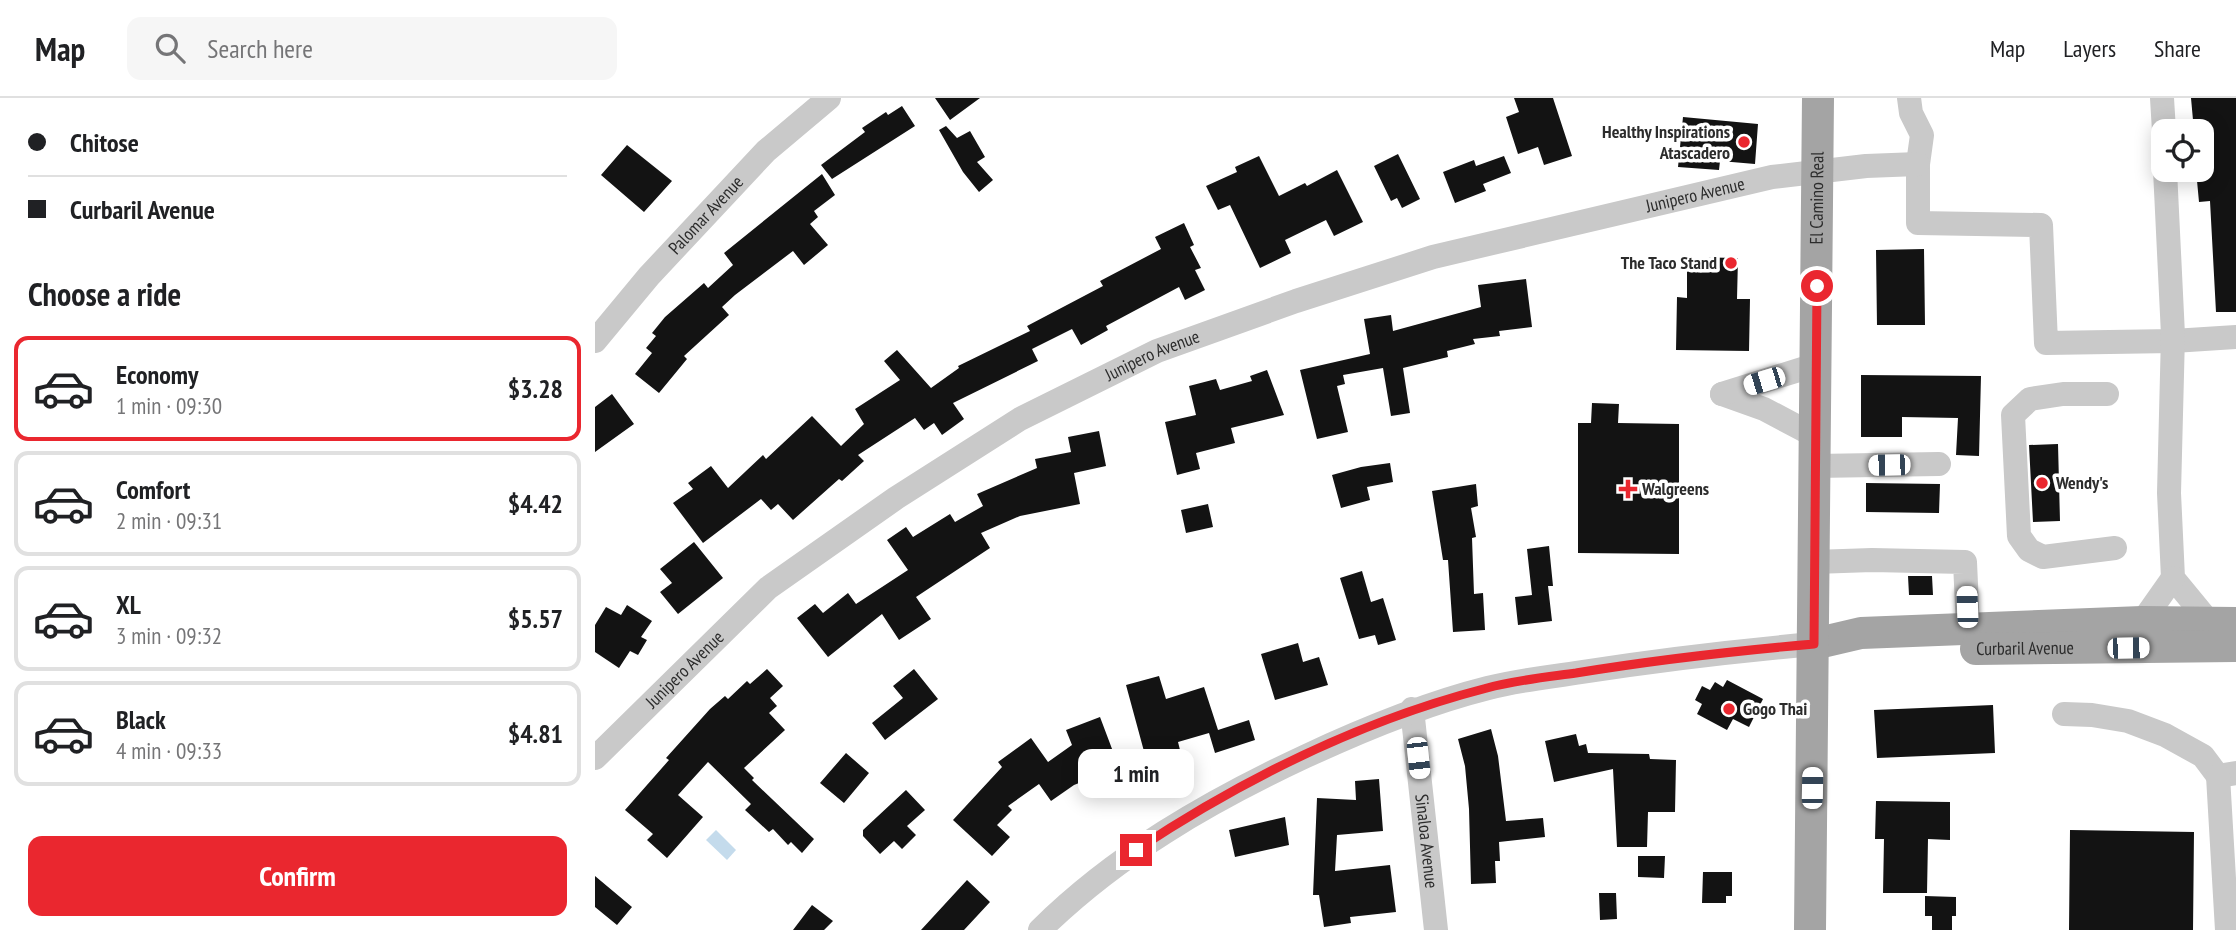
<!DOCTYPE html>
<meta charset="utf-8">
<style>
:root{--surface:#fff;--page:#f6f6f6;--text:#202124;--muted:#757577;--line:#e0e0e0;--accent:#ea272f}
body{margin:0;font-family:"PT Sans Narrow",sans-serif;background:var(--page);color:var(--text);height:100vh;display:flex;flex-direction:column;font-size:26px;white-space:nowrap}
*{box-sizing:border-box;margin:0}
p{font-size:23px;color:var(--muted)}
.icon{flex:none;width:38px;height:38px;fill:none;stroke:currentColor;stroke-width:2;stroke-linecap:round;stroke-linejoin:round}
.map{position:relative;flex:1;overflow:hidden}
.drawer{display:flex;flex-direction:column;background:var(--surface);width:595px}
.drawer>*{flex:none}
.hud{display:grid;align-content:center;height:154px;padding:0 28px;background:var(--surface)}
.tools{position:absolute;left:1556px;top:21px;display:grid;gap:14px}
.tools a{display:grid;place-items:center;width:63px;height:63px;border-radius:14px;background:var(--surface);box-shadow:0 4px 18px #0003;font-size:35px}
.end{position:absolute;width:32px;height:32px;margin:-16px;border:9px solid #ea272f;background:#fff;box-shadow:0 0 0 4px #fff}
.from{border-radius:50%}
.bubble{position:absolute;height:49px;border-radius:14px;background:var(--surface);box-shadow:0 4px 18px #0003;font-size:23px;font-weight:800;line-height:49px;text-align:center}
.car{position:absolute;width:21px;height:42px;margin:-21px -10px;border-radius:9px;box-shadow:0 0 5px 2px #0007;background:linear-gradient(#fff 24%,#345 0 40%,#fff 0 76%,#345 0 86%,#fff 0)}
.hud b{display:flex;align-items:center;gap:24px;height:66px;font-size:26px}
.hud b+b{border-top:2px solid var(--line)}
.hud i{width:18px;height:18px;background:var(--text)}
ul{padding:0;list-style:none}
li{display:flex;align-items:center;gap:21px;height:105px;margin:0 14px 10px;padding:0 14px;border:4px solid var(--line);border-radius:14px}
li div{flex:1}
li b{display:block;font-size:26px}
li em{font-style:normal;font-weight:800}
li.selected{border-color:var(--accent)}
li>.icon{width:63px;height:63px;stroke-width:1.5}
h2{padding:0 28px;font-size:32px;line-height:84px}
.cta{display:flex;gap:14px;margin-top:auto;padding:14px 28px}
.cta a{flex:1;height:80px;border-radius:14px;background:var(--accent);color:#fff;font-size:28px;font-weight:800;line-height:80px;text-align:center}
header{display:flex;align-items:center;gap:42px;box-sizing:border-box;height:98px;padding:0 35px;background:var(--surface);border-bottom:2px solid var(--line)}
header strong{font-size:33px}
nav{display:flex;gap:38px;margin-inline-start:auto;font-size:24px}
.search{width:490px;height:63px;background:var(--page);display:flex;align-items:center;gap:18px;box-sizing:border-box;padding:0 24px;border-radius:14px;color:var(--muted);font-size:26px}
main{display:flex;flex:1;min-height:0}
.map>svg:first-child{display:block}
.water{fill:#c4dbec}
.building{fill:#131313}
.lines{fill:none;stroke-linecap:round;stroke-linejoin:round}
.minor{stroke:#c9c9c9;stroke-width:24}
.major{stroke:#a4a4a4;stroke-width:32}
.route{stroke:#ea272f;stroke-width:9}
.poi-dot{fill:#ea272f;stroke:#fff;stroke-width:2.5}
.labels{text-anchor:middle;stroke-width:7;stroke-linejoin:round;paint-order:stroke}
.poi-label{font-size:18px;font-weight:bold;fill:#2c2c2c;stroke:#fff;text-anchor:start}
.street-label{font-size:18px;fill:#2c2c2c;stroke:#fff}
</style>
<header>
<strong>Map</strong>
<div class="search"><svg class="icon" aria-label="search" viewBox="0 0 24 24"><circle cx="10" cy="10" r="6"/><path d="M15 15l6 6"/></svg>Search here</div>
<nav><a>Map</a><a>Layers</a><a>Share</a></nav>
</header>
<main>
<section class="drawer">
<div class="hud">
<b><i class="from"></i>Chitose</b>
<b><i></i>Curbaril Avenue</b>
</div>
<h2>Choose a ride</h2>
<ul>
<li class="selected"><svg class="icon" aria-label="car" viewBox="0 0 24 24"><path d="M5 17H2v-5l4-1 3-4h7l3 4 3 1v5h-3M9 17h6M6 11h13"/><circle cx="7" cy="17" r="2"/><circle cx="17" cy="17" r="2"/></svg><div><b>Economy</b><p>1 min · 09:30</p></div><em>$3.28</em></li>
<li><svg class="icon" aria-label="car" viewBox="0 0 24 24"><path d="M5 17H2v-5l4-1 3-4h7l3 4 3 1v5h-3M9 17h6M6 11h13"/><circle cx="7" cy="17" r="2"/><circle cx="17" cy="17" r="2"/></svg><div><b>Comfort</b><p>2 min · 09:31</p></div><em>$4.42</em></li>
<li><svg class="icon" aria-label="car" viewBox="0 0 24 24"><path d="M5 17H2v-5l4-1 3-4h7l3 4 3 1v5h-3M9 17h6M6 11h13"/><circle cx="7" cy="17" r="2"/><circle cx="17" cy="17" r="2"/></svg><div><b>XL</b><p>3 min · 09:32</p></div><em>$5.57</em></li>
<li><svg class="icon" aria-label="car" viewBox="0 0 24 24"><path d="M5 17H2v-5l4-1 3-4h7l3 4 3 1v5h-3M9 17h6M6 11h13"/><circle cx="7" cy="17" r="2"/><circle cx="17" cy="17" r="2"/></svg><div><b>Black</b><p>4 min · 09:33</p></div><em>$4.81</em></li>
</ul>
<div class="cta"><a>Confirm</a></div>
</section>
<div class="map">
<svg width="1641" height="832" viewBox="0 0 1641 832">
<rect width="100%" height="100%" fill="#fff"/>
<path class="water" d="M121 732 141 752 132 762 111 742Z"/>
<path class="building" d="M340 0H385L355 22Z
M919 0H958L977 58 949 67 943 49 923 56 911 19 924 14Z
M1596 0H1641V214H1621L1615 103 1604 104 1601 72H1606V33H1599Z
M307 8 320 28 237 81 226 67 270 34 267 30 291 14 293 17Z
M1088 19 1163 26 1160 66 1125 63 1124 72 1083 69Z
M351 28 362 40 375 33 390 59 382 64 398 82 384 94 368 74 344 32Z
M32 47 77 83 49 114 6 77Z
M803 56 825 101 807 110 802 100 796 103 779 68Z
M664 58 684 98 710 85 712 88 742 72 768 124 739 138 731 122 690 142 696 155 665 170 635 107 623 112 611 88 642 74 640 69Z
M909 58 916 75 888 86 891 93 860 105 848 74 879 62 881 68Z
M227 76 240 97 219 113 223 119 215 126 233 147 209 167 198 153 140 197 127 209 134 217 89 258 92 261 64 295 40 276 57 255 51 250 61 238 57 235 70 219 109 185 113 190 138 167 129 155Z
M589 125 599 147 595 149 606 170 600 172 610 192 590 202 584 189 511 228 513 232 486 247 477 231 437 251 443 263 358 305 369 321 347 337 339 325 329 332 320 320 263 357 269 363 247 383 244 381 198 422 183 406 176 412 166 401 108 445 78 405 98 391 93 385 116 368 133 390 168 357 171 361 217 318 246 348 269 326 260 311 305 282 289 263 302 252 336 290 364 270 363 268 435 233 432 228 508 188 505 183 566 151 560 139Z
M1329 151 1330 227H1282L1281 152Z
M1092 159 1143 160 1142 201H1155L1154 253 1081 252 1082 199 1092 200Z
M931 181 937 229 904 233 905 238 878 241 880 246 852 253 853 259 808 270 815 315 796 318 788 270 748 277 750 286 742 288 753 334 722 341 705 272 775 256 769 221 796 217 798 233 886 209 883 187Z
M672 272 689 317 636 330 640 345 601 355 605 371 582 377 570 324 601 317 594 288 621 281 625 292 657 283 655 278Z
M1266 277 1386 278 1384 358 1361 357 1363 320 1307 319V339H1266Z
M17 296 39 326 0 354V309Z
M997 305 1024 306 1023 325 1084 326V456L983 455V325H996Z
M504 333 511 368 479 375 485 406 425 418 386 435 395 450 321 499 336 521 304 542 287 516 233 559 202 520 220 506 228 515 253 495 261 506 313 472 292 442 311 429 318 439 355 416 360 424 388 408 382 396 442 370 440 361 476 354 473 339Z
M1463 346 1465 423 1438 424 1434 347Z
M795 365 798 384 772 389 775 402 746 410 737 377 766 369Z
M1271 385 1345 386 1344 415 1271 414Z
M881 386 883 408 876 410 881 439 877 440 879 496 888 495 890 532 858 534 853 462H848L837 393Z
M613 406 618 429 591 435 586 412Z
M99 444 128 480 83 516 65 494 77 485 65 471Z
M954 448 958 488H953L957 523 923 527 920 499 937 497 932 451Z
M767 473 776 504 788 500 801 542 783 547 780 537 764 541 745 480Z
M1313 478H1337L1338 497H1314Z
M32 507 57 523 46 539 52 542 43 557 35 553 24 570 0 554V527L11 509 26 517Z
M703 545 708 564 724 559 733 587 680 602 666 556Z
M172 571 188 588 175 600 182 608 174 615 190 632 149 670 159 680 157 682 219 741 207 755 196 744 193 747 178 731 174 734 150 712 156 706 113 664 83 697 108 719 72 760 52 742 58 736 30 712 74 662 71 660 115 611 130 598 133 601 152 583 155 586Z
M319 571 343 601 290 642 277 625 308 600 298 588Z
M564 578 571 601 609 589 623 632 654 622 660 642 620 655 614 635 583 644 589 668 563 676 557 655 550 657 531 587Z
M1132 582 1168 601 1154 629 1138 621 1132 632 1102 616 1107 606 1100 602 1107 588 1115 592 1120 584 1128 589Z
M1398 607 1400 655 1282 660 1279 612Z
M505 619 531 688 507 698 499 679 479 687 456 703 444 686 413 708 417 712 402 727 415 739 397 758 358 722 407 669 403 664 436 640 453 664 477 647 471 632Z
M896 631 903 658 911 723 948 720 950 739 904 744 905 763H900L901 785 876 786 874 711 870 668 863 641Z
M981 636 984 648 991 646 993 655 1054 656 1055 661 1081 662 1080 714H1053L1052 749H1022L1018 671 959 684 950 643Z
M251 655 274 675 249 705 225 685Z
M784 681 788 733 742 737 740 773 795 767 801 814 755 819 756 825 729 829 724 797H718L722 700 761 702 760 683Z
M311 692 330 712 312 728 321 737 307 751 299 743 285 756 268 738V732Z
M1281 703 1355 704V742L1333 741 1332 795H1288L1289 741H1280Z
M690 719 694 747 640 759 634 732Z
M1475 732 1599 734 1598 832H1474Z
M1043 758H1070L1069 780 1043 779Z
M1108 774H1137V798H1131V805H1107Z
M0 778 37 809 22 827 0 809Z
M372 782 395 804 369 832H326Z
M1004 795H1021L1022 821 1005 822Z
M1330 798 1361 799V818H1357V832H1337V818H1330Z
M217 807 238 823 229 832H198Z"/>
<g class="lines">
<g class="minor">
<path d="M1314 0 1316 15 1327 37 1323 66V125L1446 127 1451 245 1578 243 1641 239"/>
<path d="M1567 0 1569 33"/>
<path d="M1570 72 1578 237 1574 395 1578 480 1615 525"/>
<path id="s1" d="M0 243 54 178 171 53 234 0"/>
<path d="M1127 296 1169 311 1220 338"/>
<path d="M1127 296 1220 267"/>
<path d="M1512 296H1468L1435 301 1418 317 1424 438 1434 452 1448 459 1520 450"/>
<path d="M1220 368 1344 366"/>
<path d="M1219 464 1277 462 1370 464 1373 531"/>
<path d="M1547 524 1578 480"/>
<path id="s2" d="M817 611 841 832"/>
<path d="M1469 616 1497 617 1533 623 1570 637 1608 658 1623 678 1641 675"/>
<path id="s3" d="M0 660 173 490 301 400 425 321 562 253 701 203 838 159 1177 79 1271 68 1323 66"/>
<path d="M1623 678 1632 832"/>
<path d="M445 832C521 757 613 704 709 659 769 631 829 606 893 590 923 582 956 579 987 574 1064 562 1141 553 1219 546"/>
</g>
<g class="major">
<path d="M1219 546 1266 535 1547 524 1641 525"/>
<path id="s4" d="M1381 551 1641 548"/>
<path id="s5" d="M1215 832 1223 0"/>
</g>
</g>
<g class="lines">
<path class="route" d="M541 752C648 681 768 622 892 590 921 582 952 579 981 575 1060 562 1139 553 1219 546L1222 188"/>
</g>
<g class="poi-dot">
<circle cx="1149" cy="44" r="7"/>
<circle cx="1136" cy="165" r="7"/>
<circle cx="1447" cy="385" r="7"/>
<path d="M1029.5 380.5h7v7h7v7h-7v7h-7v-7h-7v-7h7z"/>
<circle cx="1134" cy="611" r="7"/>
</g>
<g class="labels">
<g class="poi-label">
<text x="1135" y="40" text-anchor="end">Healthy Inspirations<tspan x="1135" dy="21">Atascadero</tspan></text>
<text x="1122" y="171" text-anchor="end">The Taco Stand</text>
<text x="1461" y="391">Wendy's</text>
<text x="1047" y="397">Walgreens</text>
<text x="1148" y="617">Gogo Thai</text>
</g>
<g class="street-label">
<text dy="6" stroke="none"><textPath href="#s3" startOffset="1260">Junipero Avenue</textPath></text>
<text dy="6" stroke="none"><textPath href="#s5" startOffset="732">El Camino Real</textPath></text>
<text dy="6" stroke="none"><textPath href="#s1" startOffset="168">Palomar Avenue</textPath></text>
<text dy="6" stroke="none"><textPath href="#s3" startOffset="693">Junipero Avenue</textPath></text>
<text dy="6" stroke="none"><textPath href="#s4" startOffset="49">Curbaril Avenue</textPath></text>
<text dy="6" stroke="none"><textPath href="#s3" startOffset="126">Junipero Avenue</textPath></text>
<text dy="6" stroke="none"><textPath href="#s2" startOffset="133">Sinaloa Avenue</textPath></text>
</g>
</g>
</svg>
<div class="tools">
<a><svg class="icon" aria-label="locate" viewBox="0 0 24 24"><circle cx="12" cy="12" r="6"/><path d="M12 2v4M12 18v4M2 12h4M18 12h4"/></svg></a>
</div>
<i class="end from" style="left:1222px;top:188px"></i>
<i class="end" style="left:541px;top:752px"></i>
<div class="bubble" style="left:483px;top:651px;width:116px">1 min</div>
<i class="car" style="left:1169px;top:283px;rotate:253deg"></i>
<i class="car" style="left:1294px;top:367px;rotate:269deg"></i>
<i class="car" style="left:1372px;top:509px;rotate:358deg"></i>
<i class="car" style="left:1533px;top:550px;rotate:89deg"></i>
<i class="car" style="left:823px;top:660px;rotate:174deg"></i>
<i class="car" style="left:1217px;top:690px;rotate:1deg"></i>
</div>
</main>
